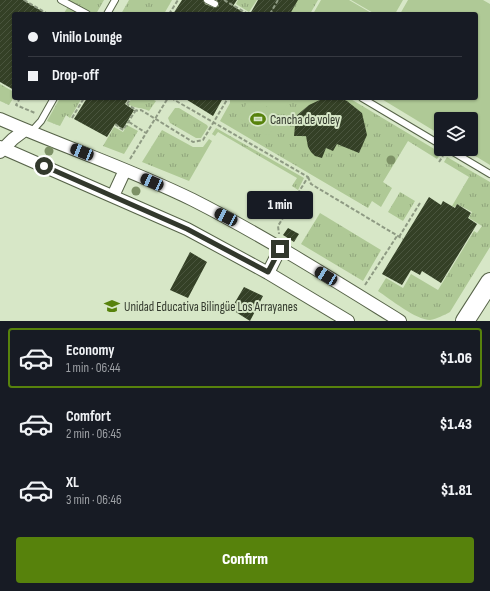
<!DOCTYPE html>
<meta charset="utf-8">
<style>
:root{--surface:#171b24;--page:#20242c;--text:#f1f3f6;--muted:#9ea1a6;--line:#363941;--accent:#57820c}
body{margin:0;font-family:"Sofia Sans Condensed",sans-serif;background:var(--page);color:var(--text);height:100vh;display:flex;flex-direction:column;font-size:15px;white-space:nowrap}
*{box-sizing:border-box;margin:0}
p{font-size:13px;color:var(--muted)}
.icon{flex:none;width:22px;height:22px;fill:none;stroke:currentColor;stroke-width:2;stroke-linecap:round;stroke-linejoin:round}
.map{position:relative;height:321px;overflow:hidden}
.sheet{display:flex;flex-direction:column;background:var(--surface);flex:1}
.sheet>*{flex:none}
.top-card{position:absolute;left:12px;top:12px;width:466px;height:88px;border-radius:4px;box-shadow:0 1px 3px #0004;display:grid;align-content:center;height:88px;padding:0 16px;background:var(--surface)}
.controls{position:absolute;left:434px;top:112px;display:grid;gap:8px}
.controls a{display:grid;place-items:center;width:44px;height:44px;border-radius:4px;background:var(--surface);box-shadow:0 1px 3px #0004;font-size:20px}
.end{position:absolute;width:18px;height:18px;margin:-9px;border:5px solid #32382c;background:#fff;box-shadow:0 0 0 2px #fff}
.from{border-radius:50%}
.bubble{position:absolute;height:28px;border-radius:4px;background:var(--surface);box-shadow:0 1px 3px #0004;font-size:13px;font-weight:800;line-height:28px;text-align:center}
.car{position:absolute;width:12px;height:24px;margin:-12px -6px;border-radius:5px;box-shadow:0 0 3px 1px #0007;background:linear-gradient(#222 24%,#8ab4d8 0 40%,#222 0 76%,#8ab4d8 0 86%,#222 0)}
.top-card b{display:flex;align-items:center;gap:14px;height:38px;font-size:15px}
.top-card b+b{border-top:1px solid var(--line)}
.top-card i{width:10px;height:10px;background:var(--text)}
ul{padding:7px 0 0;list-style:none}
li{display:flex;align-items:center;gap:12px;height:60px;margin:0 8px 6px;padding:0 8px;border:2px solid transparent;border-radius:4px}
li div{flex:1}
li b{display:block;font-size:15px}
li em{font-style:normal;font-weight:800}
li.selected{border-color:var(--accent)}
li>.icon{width:36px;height:36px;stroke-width:1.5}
.button{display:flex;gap:8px;margin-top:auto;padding:8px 16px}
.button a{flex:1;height:46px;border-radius:4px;background:var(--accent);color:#fff;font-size:16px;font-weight:800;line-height:46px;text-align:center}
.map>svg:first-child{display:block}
.grass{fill:url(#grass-tufts)}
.garden{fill:#afc996}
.building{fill:url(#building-hatch)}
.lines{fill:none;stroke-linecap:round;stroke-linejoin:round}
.lane-casing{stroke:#576449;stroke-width:8}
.street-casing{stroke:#576449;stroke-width:14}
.secondary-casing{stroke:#576449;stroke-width:20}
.path{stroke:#8e9a83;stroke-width:2;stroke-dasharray:4 2;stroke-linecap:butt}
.lane{stroke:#fff;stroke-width:6}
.street{stroke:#fff;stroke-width:12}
.secondary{stroke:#fff;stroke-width:18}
.tree{fill:#7d9166}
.route{stroke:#32382c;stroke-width:5}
.labels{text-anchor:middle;stroke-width:4;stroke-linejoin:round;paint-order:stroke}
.poi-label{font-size:13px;fill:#32382c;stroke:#d7e7c7;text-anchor:start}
</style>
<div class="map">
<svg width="490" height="321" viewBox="0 0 490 321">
<defs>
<pattern id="grass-tufts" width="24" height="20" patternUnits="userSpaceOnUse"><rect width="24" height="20" fill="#afc996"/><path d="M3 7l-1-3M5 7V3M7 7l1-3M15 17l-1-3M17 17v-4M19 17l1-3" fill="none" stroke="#8fa47b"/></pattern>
<pattern id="building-hatch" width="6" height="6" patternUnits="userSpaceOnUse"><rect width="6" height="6" fill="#344026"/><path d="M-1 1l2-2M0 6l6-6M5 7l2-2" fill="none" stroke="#49543d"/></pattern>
</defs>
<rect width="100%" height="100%" fill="#d7e7c7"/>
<path class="grass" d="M68 0H104L96 14H65L64 13 71 2Z
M129 0H172L164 14H121Z
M238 0H257L249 12 236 4Z
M279 0H318L310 14H276Z
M0 84 14 92V97L9 105 0 101Z
M60 98H82L70 118 66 115 60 126 47 121Z
M132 98H150L156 101 149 111C142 107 135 109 128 104Z
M230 98H349L441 153 437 159 408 141 383 182 392 188 381 207 372 201 368 208 220 121 230 103Z
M175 108H179L207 125 208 127 201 138H196L170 123 168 118Z
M127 125 138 131 124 154 103 146 114 127 123 132Z
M216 128 304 178 298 190 292 186 297 178 218 132 215 136 212 134Z
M162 130 193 147H203L209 139 212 141 189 181 142 162Z
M447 157 490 182V247L450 312C444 315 437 319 430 320 416 320 390 299 378 291L386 278 403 288 411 274 438 290 474 231 477 233 482 226 469 218 472 212 457 204 455 207 452 206 469 177 444 162Z
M400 192 415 201 403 221 388 212Z
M320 213 381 250 363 281 301 244Z"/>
<path class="garden" d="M321 0H349L373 14H313Z
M351 0H403L395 14H375Z
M408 0H483L490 4V165L464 149H471V119H441V135L380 98H476V14H400Z
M252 98H288L290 99 281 115Z
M247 103 278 121 268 136 238 118Z"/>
<path class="building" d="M0 0H23L47 14H14V90L0 82Z
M182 0H203L205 4 215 8 219 6 217 0H237L233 6 246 14H173Z
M258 0H298L290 14H250Z
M87 98H129L125 104 134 110 123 129 115 124 107 137 74 119Z
M184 98H223L213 116Z
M324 98H340L347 101 362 113 367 135 359 153 337 144 333 151 326 148 322 158 315 156 311 152 308 147 306 136H294L296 116 309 105Z
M429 197 441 205 443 201 455 208 457 204 471 213 468 218 477 224 441 283 422 271 420 275 411 270 402 285 382 274Z
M288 228 299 234 294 242 283 235Z
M190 252 207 262 188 298 170 290Z
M244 287 263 296 250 321 231 309Z"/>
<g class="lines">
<defs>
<path id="lane" d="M61 0 87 14
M207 0 215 4
M107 14 115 0
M362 98 441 145
M31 132 41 121 54 98
M448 149 490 174"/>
<path id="street" d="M0 119C64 147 130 169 193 200 264 236 332 279 400 321
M0 147 187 229 268 273 348 321
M0 152 13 139 25 130
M113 196 125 170
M268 273 280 249"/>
<path id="secondary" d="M465 321 490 282"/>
</defs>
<use href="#lane" class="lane-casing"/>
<use href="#street" class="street-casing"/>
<use href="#secondary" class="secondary-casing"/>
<path class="path" d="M24 0 48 14
M224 0 248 14
M169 14 178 0
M270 14 278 0
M20 98 16 105 35 113
M171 98 308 177 278 226 279 234
M127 104 131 98
M134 111 141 110 193 142 203 140 228 98
M72 118 84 98
M129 122 146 133
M115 124 123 130 136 110 127 104
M130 159 168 98
M439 162 443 156
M308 177 311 184 403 239
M399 237 420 203
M365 285 397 236"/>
<use href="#lane" class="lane"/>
<use href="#street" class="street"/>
<use href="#secondary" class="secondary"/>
</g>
<g class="tree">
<circle cx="49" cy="151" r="4.5"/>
<circle cx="391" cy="160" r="4.5"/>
<circle cx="136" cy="191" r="4.5"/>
</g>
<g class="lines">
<path class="route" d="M44 166 187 229 268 272 280 249"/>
</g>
<defs>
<symbol id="stadium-bare" viewBox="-9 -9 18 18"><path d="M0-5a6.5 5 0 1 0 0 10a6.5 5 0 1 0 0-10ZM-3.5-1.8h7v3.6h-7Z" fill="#57820c" stroke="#d7e7c7" stroke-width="2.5" paint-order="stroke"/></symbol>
<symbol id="school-bare" viewBox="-9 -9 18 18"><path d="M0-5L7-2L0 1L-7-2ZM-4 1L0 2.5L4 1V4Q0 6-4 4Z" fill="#57820c" stroke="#d7e7c7" stroke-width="2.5" paint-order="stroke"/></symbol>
</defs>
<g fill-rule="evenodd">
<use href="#stadium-bare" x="247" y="108" width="22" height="22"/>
<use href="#school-bare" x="101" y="295" width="22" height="22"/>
</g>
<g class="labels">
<g class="poi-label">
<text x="270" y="124">Cancha de voley</text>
<text x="124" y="311">Unidad Educativa Bilingüe Los Arrayanes</text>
</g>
</g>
</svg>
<div class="controls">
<a><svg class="icon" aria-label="layers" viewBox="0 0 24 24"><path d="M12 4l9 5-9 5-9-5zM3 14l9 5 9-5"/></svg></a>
</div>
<i class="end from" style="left:44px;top:166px"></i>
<i class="end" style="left:280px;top:249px"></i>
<div class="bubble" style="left:247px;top:191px;width:66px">1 min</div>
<i class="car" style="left:82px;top:152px;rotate:292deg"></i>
<i class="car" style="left:152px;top:182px;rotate:294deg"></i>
<i class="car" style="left:226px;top:217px;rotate:297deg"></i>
<i class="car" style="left:326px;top:276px;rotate:301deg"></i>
<div class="top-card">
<b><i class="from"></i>Vinilo Lounge</b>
<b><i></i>Drop-off</b>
</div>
</div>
<section class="sheet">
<ul>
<li class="selected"><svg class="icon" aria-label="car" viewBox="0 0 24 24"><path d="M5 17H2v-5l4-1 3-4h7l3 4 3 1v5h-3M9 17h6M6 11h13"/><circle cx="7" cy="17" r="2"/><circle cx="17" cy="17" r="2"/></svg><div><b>Economy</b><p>1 min · 06:44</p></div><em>$1.06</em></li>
<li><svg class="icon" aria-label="car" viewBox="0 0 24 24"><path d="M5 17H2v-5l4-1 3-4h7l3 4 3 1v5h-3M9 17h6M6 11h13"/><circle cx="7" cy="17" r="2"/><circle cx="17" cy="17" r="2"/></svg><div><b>Comfort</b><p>2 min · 06:45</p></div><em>$1.43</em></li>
<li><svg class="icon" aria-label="car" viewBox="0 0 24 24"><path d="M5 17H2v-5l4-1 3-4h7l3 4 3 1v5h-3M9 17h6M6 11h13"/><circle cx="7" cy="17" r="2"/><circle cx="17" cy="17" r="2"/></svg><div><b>XL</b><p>3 min · 06:46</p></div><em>$1.81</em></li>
</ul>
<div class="button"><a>Confirm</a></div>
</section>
